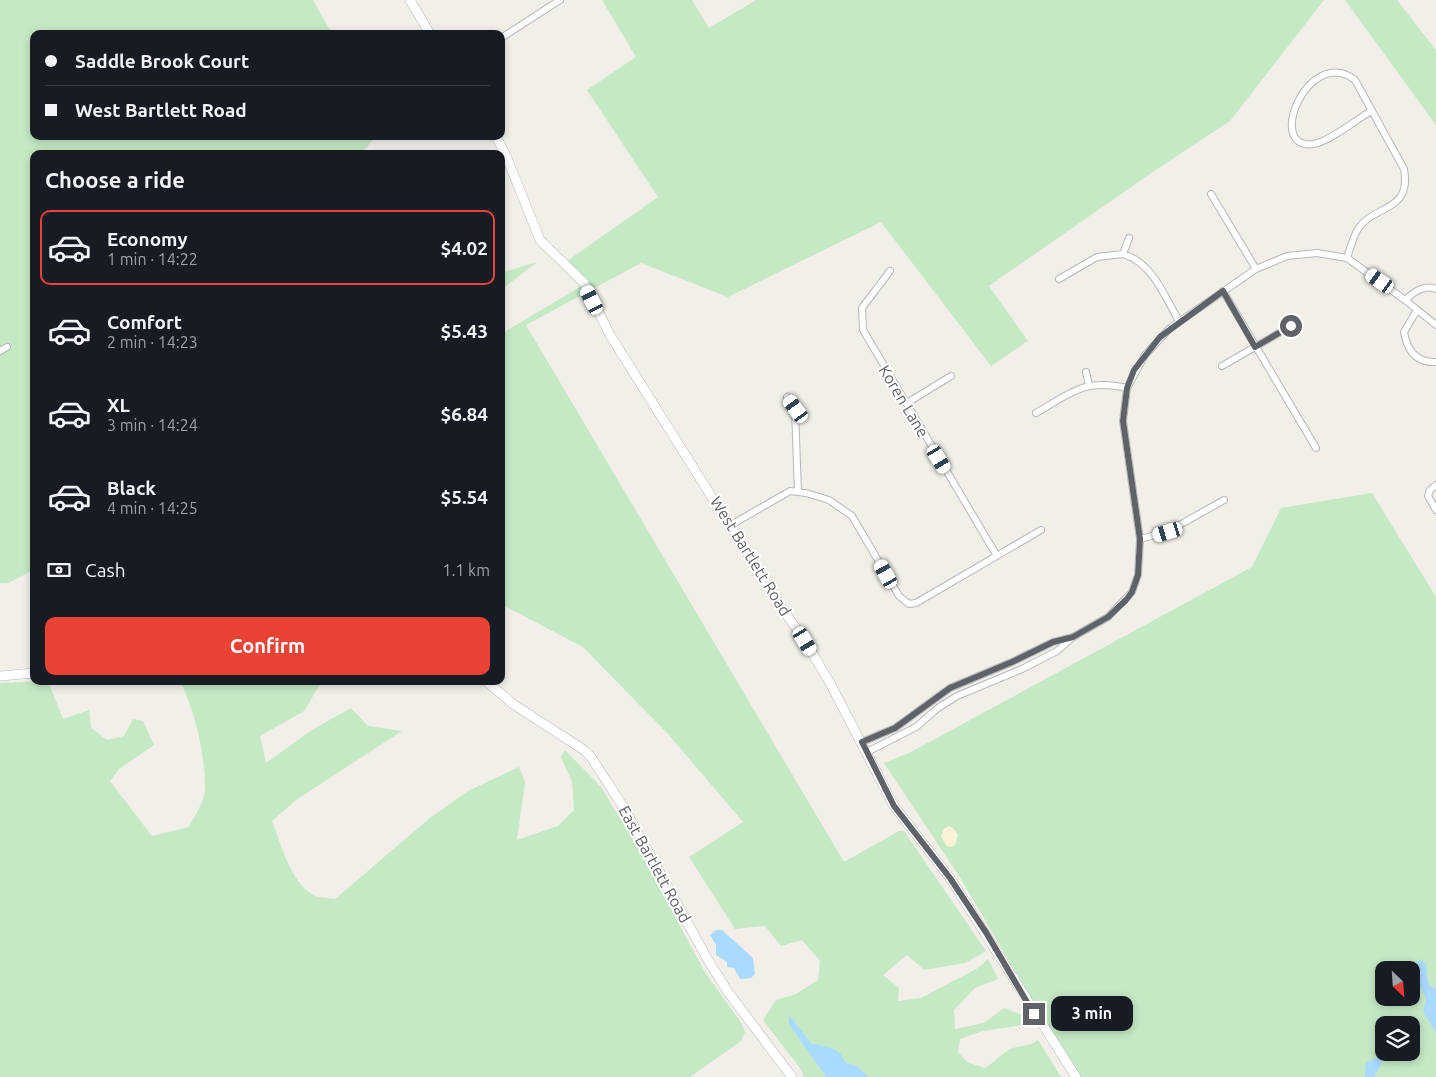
<!DOCTYPE html>
<meta charset="utf-8">
<style>
:root{--surface:#171b24;--page:#20242c;--text:#f1f3f6;--muted:#9ea1a6;--line:#363941;--accent:#ea4335}
body{margin:0;font-family:Ubuntu,sans-serif;background:var(--page);color:var(--text);height:100vh;display:flex;flex-direction:column;font-size:19px;white-space:nowrap}
*{box-sizing:border-box;margin:0}
p{font-size:16px;color:var(--muted)}
.icon{flex:none;width:28px;height:28px;fill:none;stroke:currentColor;stroke-width:2;stroke-linecap:round;stroke-linejoin:round}
.map{position:relative;flex:1;overflow:hidden}
.details{position:absolute;left:30px;top:150px;width:475px;height:535px;display:flex;flex-direction:column;background:var(--surface);border-radius:10px;box-shadow:0 2px 8px #0003}
.details>*{flex:none}
.banner{position:absolute;left:30px;top:30px;width:475px;height:110px;border-radius:10px;box-shadow:0 2px 8px #0003;display:grid;align-content:center;height:110px;padding:0 15px;background:var(--surface)}
.needle{width:32px;rotate:155deg}
.controls{position:absolute;left:1375px;top:961px;display:grid;gap:10px}
.controls a{display:grid;place-items:center;width:45px;height:45px;border-radius:10px;background:var(--surface);box-shadow:0 2px 8px #0003;font-size:25px}
.end{position:absolute;width:22px;height:22px;margin:-11px;border:6px solid #5f6368;background:#fff;box-shadow:0 0 0 2px #fff}
.from{border-radius:50%}
.bubble{position:absolute;height:35px;border-radius:10px;background:var(--surface);box-shadow:0 2px 8px #0003;font-size:16px;font-weight:700;line-height:35px;text-align:center}
.car{position:absolute;width:15px;height:30px;margin:-15px -8px;border-radius:6px;box-shadow:0 0 4px 1px #0007;background:linear-gradient(#fff 24%,#345 0 40%,#fff 0 76%,#345 0 86%,#fff 0)}
.banner b{display:flex;align-items:center;gap:18px;height:48px;font-size:19px}
.banner b+b{border-top:1px solid var(--line)}
.banner i{width:12px;height:12px;background:var(--text)}
ul{padding:0;list-style:none}
li{display:flex;align-items:center;gap:15px;height:75px;margin:0 10px 8px;padding:0 5px;border:2px solid transparent;border-radius:10px}
li div{flex:1}
li b{display:block;font-size:19px}
li em{font-style:normal;font-weight:700}
li.selected{border-color:var(--accent)}
li>.icon{width:45px;height:45px;stroke-width:1.5}
h2{padding:0 15px;font-size:22px;line-height:60px}
.pay{display:flex;align-items:center;gap:12px;height:55px;padding:0 15px;font-size:19px}
.pay p{margin-inline-start:auto}
.button{display:flex;gap:10px;margin-top:auto;padding:10px 15px}
.button a{flex:1;height:58px;border-radius:10px;background:var(--accent);color:#fff;font-size:20px;font-weight:700;line-height:58px;text-align:center}
.map>svg:first-child{display:block}
.green{fill:#c5e8c5;fill-rule:evenodd}
.sand{fill:#fbf3d9}
.water{fill:#aadaff}
.lines{fill:none;stroke-linecap:round;stroke-linejoin:round}
.street-casing{stroke:#b5b8bc;stroke-width:8}
.secondary-casing{stroke:#b6babf;stroke-width:10}
.street{stroke:#fff;stroke-width:6}
.secondary{stroke:#fff;stroke-width:9}
.route{stroke:#5f6368;stroke-width:6}
.labels{text-anchor:middle;stroke-width:4;stroke-linejoin:round;paint-order:stroke}
.street-label{font-size:16px;fill:#5f6368;stroke:#fff}
</style>
<div class="map">
<svg width="1436" height="1077" viewBox="0 0 1436 1077">
<rect width="100%" height="100%" fill="#f1efe8"/>
<path class="green" d="M0 0H313L332 34H34V136H376L361 154H34V570L8 583H0Z
M602 0H692L709 28 756 0H1324L1230 121 1157 169 989 286 1028 341 991 366 881 222 728 297 641 263 526 325 844 862 899 831H904L986 951 965 963 924 970 907 955 883 975 899 988 898 1001 921 998 978 968 988 959 998 979 975 988 954 1010 955 1029 984 1023 1004 1008 1027 1017 1029 1024 983 1031 960 1039 958 1052 967 1062 985 1068C993 1063 1002 1054 1008 1050 1018 1045 1027 1048 1038 1040L1061 1077H869L857 1066 846 1063C839 1050 825 1049 812 1043 803 1039 796 1024 789 1016V1024L826 1077H804L800 1068 763 1020 776 1000 796 994 818 980 820 961 802 940 781 946 765 926 735 929 689 857 743 822 668 734 583 647 501 604V334L580 287 560 266 658 197 587 90 636 57Z
M1345 0H1397L1436 50V125Z
M537 262 501 290V273Z
M1372 493 1436 597V1077H1078L959 876 884 763 911 752 1252 567 1281 508ZM1384 970H1411V998H1384ZM1384 1025H1411V1052H1384Z
M41 681 50 686 63 719 89 710 91 728 107 740 124 736 133 719 143 721 154 745 119 769 110 781 152 836 189 827C194 817 204 802 205 791 206 757 195 711 180 681H322L304 711 260 736 266 763 312 730 351 708 368 726 402 731 296 800 272 821C281 844 290 881 313 895 318 898 329 898 335 899L430 818 468 791 519 767 525 782 517 840 558 826 574 810 572 782 561 757 565 750 601 787 639 850 706 974 742 1024 745 1032 741 1041 690 1077H0V683Z"/>
<path class="sand" d="M949 826 953 828 958 835 955 845 951 847 947 846 941 837 944 829Z"/>
<path class="water" d="M716 930H722L753 958 755 974 751 978 740 979 734 968 727 967V962L716 955V945L710 935Z
M1420 960 1426 963C1428 973 1424 985 1436 989V1032L1423 1012C1423 1008 1426 1004 1426 1000 1424 985 1401 974 1420 960Z
M789 1015 811 1043 834 1049 840 1053 846 1063 857 1066 869 1077H826L789 1024Z
M1378 1057 1383 1061 1374 1077H1365L1366 1063Z"/>
<g class="lines">
<defs>
<path id="street" d="M501 38 560 0
M1211 194 1256 269
M1123 254C1152 262 1165 297 1179 321
M1347 258C1350 249 1353 237 1358 229 1374 204 1412 213 1404 169L1355 80C1308 44 1264 152 1314 144 1330 141 1356 120 1371 111
M890 271 862 308 863 330 997 556
M1059 279 1097 257 1123 254 1129 238
M1223 291 1316 448
M1405 300C1414 292 1424 284 1436 289
M1417 310 1404 332C1407 350 1416 363 1436 362
M0 351 7 347
M1222 366 1291 326
M1086 372 1089 385
M787 397 795 409 798 492
M907 403 951 376
M1036 413C1071 393 1085 378 1127 388
M1436 485 1430 490 1428 496 1436 510
M731 525 790 491 806 493 829 500 852 516 899 596 909 604 916 603 1041 530
M1140 539 1167 532 1224 500
M862 742 895 728 950 688 1012 662 1053 642 1072 637
M867 752 916 727 938 708 957 696 1022 669 1057 651 1073 637 1108 617 1132 592 1138 575 1140 539 1123 421 1127 388 1145 355 1170 328 1256 269 1287 256 1317 253 1347 258 1405 300 1436 325"/>
<path id="secondary" d="M410 0 430 34
M496 136 507 158 540 240 584 283 610 335 779 604 805 641 830 683 894 806 950 878 1076 1077
M0 676 34 673
M486 681 513 704 584 750 591 757 624 808 708 960 728 992 792 1077"/>
</defs>
<use href="#street" class="street-casing"/>
<use href="#secondary" class="secondary-casing"/>
<use href="#street" class="street"/>
<use href="#secondary" class="secondary"/>
</g>
<g class="lines">
<path class="route" d="M1034 1014 987 934 950 878 894 806 862 742 895 728 950 688 1012 662 1053 642 1073 637 1108 617 1126 600 1132 592 1138 575 1140 539 1123 421 1127 388 1134 370 1160 337 1223 291 1255 347 1291 326"/>
</g>
<g class="labels">
<g class="street-label">
<text transform="translate(904 401) rotate(59)" y="6">Koren Lane</text>
<text transform="translate(751 556) rotate(58)" y="6">West Bartlett Road</text>
<text transform="translate(655 864) rotate(61)" y="6">East Bartlett Road</text>
</g>
</g>
</svg>
<div class="controls">
<a><svg class="needle" viewBox="-14 -14 28 28"><path d="M0-13l5 13h-10z" fill="#e53935"/><path d="M0 13l5-13h-10z" fill="#9ea1a6"/></svg></a>
<a><svg class="icon" aria-label="layers" viewBox="0 0 24 24"><path d="M12 4l9 5-9 5-9-5zM3 14l9 5 9-5"/></svg></a>
</div>
<i class="end from" style="left:1291px;top:326px"></i>
<i class="end" style="left:1034px;top:1014px"></i>
<div class="bubble" style="left:1051px;top:996px;width:82px">3 min</div>
<i class="car" style="left:1380px;top:281px;rotate:305deg"></i>
<i class="car" style="left:592px;top:300px;rotate:333deg"></i>
<i class="car" style="left:796px;top:409px;rotate:324deg"></i>
<i class="car" style="left:939px;top:459px;rotate:149deg"></i>
<i class="car" style="left:1168px;top:532px;rotate:253deg"></i>
<i class="car" style="left:886px;top:574px;rotate:331deg"></i>
<i class="car" style="left:805px;top:641px;rotate:149deg"></i>
<div class="banner">
<b><i class="from"></i>Saddle Brook Court</b>
<b><i></i>West Bartlett Road</b>
</div>
<section class="details">
<h2>Choose a ride</h2>
<ul>
<li class="selected"><svg class="icon" aria-label="car" viewBox="0 0 24 24"><path d="M5 17H2v-5l4-1 3-4h7l3 4 3 1v5h-3M9 17h6M6 11h13"/><circle cx="7" cy="17" r="2"/><circle cx="17" cy="17" r="2"/></svg><div><b>Economy</b><p>1 min · 14:22</p></div><em>$4.02</em></li>
<li><svg class="icon" aria-label="car" viewBox="0 0 24 24"><path d="M5 17H2v-5l4-1 3-4h7l3 4 3 1v5h-3M9 17h6M6 11h13"/><circle cx="7" cy="17" r="2"/><circle cx="17" cy="17" r="2"/></svg><div><b>Comfort</b><p>2 min · 14:23</p></div><em>$5.43</em></li>
<li><svg class="icon" aria-label="car" viewBox="0 0 24 24"><path d="M5 17H2v-5l4-1 3-4h7l3 4 3 1v5h-3M9 17h6M6 11h13"/><circle cx="7" cy="17" r="2"/><circle cx="17" cy="17" r="2"/></svg><div><b>XL</b><p>3 min · 14:24</p></div><em>$6.84</em></li>
<li><svg class="icon" aria-label="car" viewBox="0 0 24 24"><path d="M5 17H2v-5l4-1 3-4h7l3 4 3 1v5h-3M9 17h6M6 11h13"/><circle cx="7" cy="17" r="2"/><circle cx="17" cy="17" r="2"/></svg><div><b>Black</b><p>4 min · 14:25</p></div><em>$5.54</em></li>
</ul>
<div class="pay"><svg class="icon" aria-label="cash" viewBox="0 0 24 24"><path d="M3 7h18v10H3z"/><circle cx="12" cy="12" r="2"/></svg>Cash<p>1.1 km</p></div>
<div class="button"><a>Confirm</a></div>
</section>
</div>
